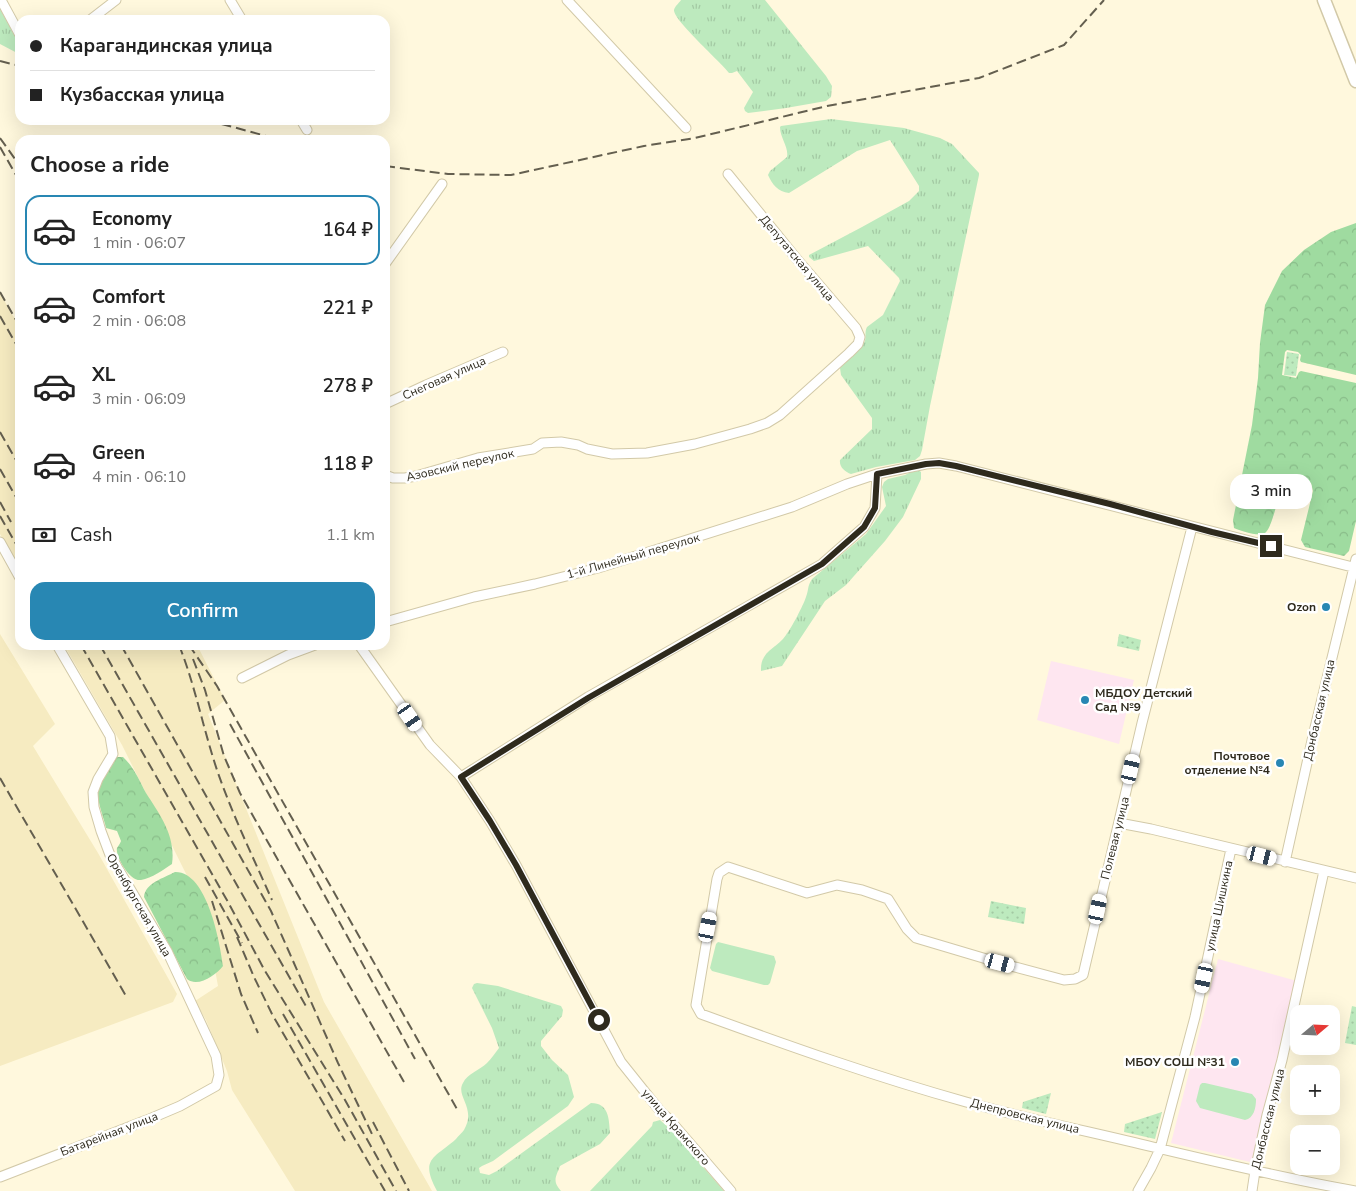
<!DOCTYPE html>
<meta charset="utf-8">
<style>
:root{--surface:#fff;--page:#f2f2f2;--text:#222;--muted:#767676;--line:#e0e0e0;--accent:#2887b3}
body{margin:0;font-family:"Nunito Sans",sans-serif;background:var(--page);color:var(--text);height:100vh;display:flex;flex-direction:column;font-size:19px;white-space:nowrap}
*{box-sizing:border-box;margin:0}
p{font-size:16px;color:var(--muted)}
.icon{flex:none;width:28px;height:28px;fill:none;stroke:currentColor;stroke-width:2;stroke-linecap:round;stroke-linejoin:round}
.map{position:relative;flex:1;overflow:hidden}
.panel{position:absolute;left:15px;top:135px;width:375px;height:515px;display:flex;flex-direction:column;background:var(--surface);border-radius:15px;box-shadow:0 5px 20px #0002}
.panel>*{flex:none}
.guide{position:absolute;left:15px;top:15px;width:375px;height:110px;border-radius:15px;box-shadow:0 5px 20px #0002;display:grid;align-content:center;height:110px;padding:0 15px;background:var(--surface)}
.needle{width:32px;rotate:71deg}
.buttons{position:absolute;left:1290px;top:1005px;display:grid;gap:10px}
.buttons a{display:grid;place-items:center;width:50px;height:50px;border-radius:10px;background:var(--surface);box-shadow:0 5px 20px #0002;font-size:25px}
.end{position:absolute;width:22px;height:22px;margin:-11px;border:6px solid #2e2a1d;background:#fff;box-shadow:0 0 0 2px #fff}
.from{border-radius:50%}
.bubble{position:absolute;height:35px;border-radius:15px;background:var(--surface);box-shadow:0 5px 20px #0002;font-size:16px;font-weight:600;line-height:35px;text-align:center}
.car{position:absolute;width:15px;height:30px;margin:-15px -8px;border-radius:6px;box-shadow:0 0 4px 1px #0007;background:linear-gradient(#fff 24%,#345 0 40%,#fff 0 76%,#345 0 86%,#fff 0)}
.guide b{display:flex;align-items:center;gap:18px;height:48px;font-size:19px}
.guide b+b{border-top:1px solid var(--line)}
.guide i{width:12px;height:12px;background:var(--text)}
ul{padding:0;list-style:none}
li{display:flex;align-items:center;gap:15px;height:70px;margin:0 10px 8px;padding:0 5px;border:2px solid transparent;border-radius:15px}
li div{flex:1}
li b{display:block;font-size:19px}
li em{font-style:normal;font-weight:600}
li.current{border-color:var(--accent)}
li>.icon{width:45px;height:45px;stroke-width:1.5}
h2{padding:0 15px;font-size:22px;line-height:60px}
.pay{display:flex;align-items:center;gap:12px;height:55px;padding:0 15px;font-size:19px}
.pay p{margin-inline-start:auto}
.button{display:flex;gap:10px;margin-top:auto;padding:10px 15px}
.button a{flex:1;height:58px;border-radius:15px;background:var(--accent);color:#fff;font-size:20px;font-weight:600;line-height:58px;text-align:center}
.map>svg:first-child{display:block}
.built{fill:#f6ebc1}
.education{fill:#fee6f0}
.grass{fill:url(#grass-tufts)}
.forest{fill:url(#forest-crowns)}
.park{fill:url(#park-dots)}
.pitch{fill:#bdeabe}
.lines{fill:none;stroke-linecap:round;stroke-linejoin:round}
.street-casing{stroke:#d2c9a8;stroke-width:11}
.secondary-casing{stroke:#d2c9a8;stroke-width:15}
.street{stroke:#fff;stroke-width:9}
.secondary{stroke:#fff;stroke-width:12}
.rail{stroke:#645f4f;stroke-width:2;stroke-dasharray:10 5;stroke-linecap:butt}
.route{stroke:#2e2a1d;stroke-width:6}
.poi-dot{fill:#2887b3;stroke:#fff;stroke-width:2}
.labels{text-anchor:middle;stroke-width:5;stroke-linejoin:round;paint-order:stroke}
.street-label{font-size:12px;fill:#2e2a1d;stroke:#fff}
.poi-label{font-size:12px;font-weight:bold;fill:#2e2a1d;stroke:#fff;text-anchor:end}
</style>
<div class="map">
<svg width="1356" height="1191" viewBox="0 0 1356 1191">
<defs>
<pattern id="grass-tufts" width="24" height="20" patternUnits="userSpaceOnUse" patternTransform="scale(1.25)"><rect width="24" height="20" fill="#bdeabe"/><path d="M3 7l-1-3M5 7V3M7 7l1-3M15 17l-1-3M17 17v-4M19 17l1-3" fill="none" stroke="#a3c9a3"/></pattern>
<pattern id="forest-crowns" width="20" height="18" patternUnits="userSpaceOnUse" patternTransform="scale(1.25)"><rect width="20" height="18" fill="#9fdba0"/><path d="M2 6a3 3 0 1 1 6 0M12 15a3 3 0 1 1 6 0" fill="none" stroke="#89bc89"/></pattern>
<pattern id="park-dots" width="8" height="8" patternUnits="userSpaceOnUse" patternTransform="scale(1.25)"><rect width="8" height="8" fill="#bdeabe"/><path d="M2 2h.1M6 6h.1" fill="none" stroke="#a3c9a3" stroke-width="1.8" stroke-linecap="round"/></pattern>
</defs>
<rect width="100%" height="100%" fill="#fff8dd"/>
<path class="built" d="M0 293 20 328V568L0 534Z
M0 634 55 724 33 746 98 853 177 994 173 1002 0 1066Z
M64 645H197L225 700 208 714 324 1002 432 1191H295L232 1090 227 1071 206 1020 195 1001 218 986 204 910 122 745Z"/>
<path class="education" d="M1051 661 1134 680 1119 744 1037 720Z
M1218 959 1297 981 1254 1163 1171 1143Z"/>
<path class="grass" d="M681 0H765L826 76 832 86 831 97 826 101 786 108 748 113 745 111 744 108 753 92 737 71 732 73H729C721 62 673 20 674 10 675 6 679 3 681 0Z
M0 9 20 45V52L19 54 0 44Z
M831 119 904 128 940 138 952 144 979 173V175L930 406 922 450 920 456 915 460 876 467 851 474C845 472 839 467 840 460L872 429V418L841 375 840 368C847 359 858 354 864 343 867 338 864 332 867 327L883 315 900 281 899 278 868 246 814 261 809 257V255L862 227 909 201 919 191V186L890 140 857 151 789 193C778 192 772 184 768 175L770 171 787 157C789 147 780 138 780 127L781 126Z
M917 469 921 472V479L903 517 885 541 846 585 825 601 782 666 761 671C760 650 777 649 786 635 792 627 803 606 806 597 809 589 807 587 812 579L866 534 886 506 882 487 884 482 888 479 905 475Z
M477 983 498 986 561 1006 563 1010 562 1016 541 1041V1046L552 1060 568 1075 574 1097 568 1106 493 1161 482 1166 479 1168 480 1173 489 1175 497 1171 591 1103C609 1103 609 1119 610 1133L600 1144 560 1166C556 1177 552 1181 561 1191H437C419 1158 435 1158 456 1139 458 1136 462 1133 464 1130 477 1108 455 1096 463 1083 467 1074 480 1070 487 1063 491 1059 495 1053 499 1048L492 1028 472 988 474 984Z
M660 1120 670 1129 724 1191H590L652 1126 653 1122Z"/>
<path class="forest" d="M1356 223V375L1301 362 1300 360 1301 355 1298 352 1287 350 1285 352 1282 375 1296 378 1299 372 1301 371 1356 383V521L1349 551 1344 556 1305 547 1301 540 1313 491 1311 483 1287 477 1283 480C1280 490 1272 529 1265 533 1259 537 1241 531 1234 528L1233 520 1252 425 1258 378 1260 343 1265 305 1282 271 1304 250 1331 232Z
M118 757H123C134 767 139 780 146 793 160 815 176 836 172 864 163 870 152 878 141 880 130 882 115 856 117 848 117 848 121 842 121 841L117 831 106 828C104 818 96 799 98 790 100 778 109 768 115 758Z
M175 872C207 871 220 942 223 966 216 975 198 988 187 979L144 897C145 883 164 878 175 872Z"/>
<path class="park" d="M1287 352 1299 354 1296 376 1284 375Z
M1119 634 1141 640 1139 651 1117 646Z
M991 901 1026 908 1024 924 988 917Z
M1352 1006 1356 1007V1045L1345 1043Z
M1051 1093 1046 1114 1022 1108 1023 1102Z
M1162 1112 1155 1139 1124 1132 1125 1124Z"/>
<path class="pitch" d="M718 942 774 956 776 962 770 983 768 985H764L712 971 710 968 716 944Z
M1202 1083H1205L1252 1094 1256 1099C1256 1108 1254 1118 1245 1120L1200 1108 1196 1101 1200 1085Z"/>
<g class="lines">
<defs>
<path id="street" d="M1 0 20 35
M230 0 242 20
M567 0 686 128
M90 20 116 0
M301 120 307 130
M385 264 442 184
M385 404 426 385 503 352
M385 475 393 478H405L416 476 478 458 533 449 542 443 561 442 578 445 587 449 612 454 647 453 695 444 750 429 767 423 780 415 849 353 858 344 860 337 856 328 796 258 728 174
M1192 527 1142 723 1083 975 1075 979 1064 980 1000 963 916 938 907 929 888 899 862 890 837 885 807 893 728 867 719 873 717 879 696 1005 701 1014C789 1046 876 1077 966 1102 1028 1119 1091 1132 1153 1147 1220 1163 1288 1179 1356 1191
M0 542 20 578
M385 622 474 597 535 584 598 568 792 507 847 484 877 474 926 464 939 463 956 466 1356 568
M359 645 430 745 461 777 490 821 516 865 621 1062 661 1112 669 1119 731 1191
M242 678 288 655 315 645
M461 777 588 697 822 564 864 527 875 508 877 474
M1119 823 1151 829 1356 878
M1285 862 1313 736 1356 559
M0 1177 147 1120 180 1106 216 1086 219 1075 216 1056 167 951 110 855 101 831 94 807 93 792 98 779 113 754 110 736 57 645
M1138 1191 1151 1168 1160 1149 1170 1111 1195 1017 1231 849
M1252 1191 1255 1171 1267 1115 1282 1060 1324 871"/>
<path id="secondary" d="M1324 0 1356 81"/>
</defs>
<use href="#street" class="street-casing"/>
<use href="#secondary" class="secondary-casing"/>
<use href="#street" class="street"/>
<use href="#secondary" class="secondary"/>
<path class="rail" d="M0 61 20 66
M207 120 281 140
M0 138 20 166
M0 147 20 182
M385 166 448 174 511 175 644 146 695 138 827 106 979 78 1064 45 1104 0
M0 292 20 327
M0 316 20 351
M0 432 20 467
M0 469 20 504
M0 502 11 522
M0 516 20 551
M81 645 228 902 265 971 345 1100 396 1191
M100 645 307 1008
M121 645 271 911 338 1063 372 1134
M179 645C195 685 203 728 217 770 232 814 253 857 272 900
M189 645 217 686 457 1109
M193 659 205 690 224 756 240 793 404 1082
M230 724 415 1059
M0 778 126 996
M205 877 242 943
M212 901 241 994 258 1033
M237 937 254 977 272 1014 345 1141
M283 1014 385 1191
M373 1122 409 1191"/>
</g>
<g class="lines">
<path class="route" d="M599 1020 516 865 490 821 461 777 588 698 822 564 864 527 875 508 877 474 926 464 939 463 956 466 1110 504 1212 532 1271 546"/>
</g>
<g class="poi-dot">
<circle cx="1326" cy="607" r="5"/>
<circle cx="1085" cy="700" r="5"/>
<circle cx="1280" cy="763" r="5"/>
<circle cx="1235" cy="1062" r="5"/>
</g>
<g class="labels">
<g class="street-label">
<text transform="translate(797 258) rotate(50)" y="4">Депутатская улица</text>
<text transform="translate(444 378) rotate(-24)" y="4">Снеговая улица</text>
<text transform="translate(460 465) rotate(-13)" y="4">Азовский переулок</text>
<text transform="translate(633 556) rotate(-16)" y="4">1-й Линейный переулок</text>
<text transform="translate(1319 710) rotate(-77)" y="4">Донбасская улица</text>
<text transform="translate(1115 838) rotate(-76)" y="4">Полевая улица</text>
<text transform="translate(139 905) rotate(60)" y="4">Оренбургская улица</text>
<text transform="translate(1219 906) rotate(-78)" y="4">улица Шишкина</text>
<text transform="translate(1025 1116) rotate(14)" y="4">Днепровская улица</text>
<text transform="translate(1268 1119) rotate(-76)" y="4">Донбасская улица</text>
<text transform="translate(676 1127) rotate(49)" y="4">улица Крамского</text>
<text transform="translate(109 1134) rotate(-21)" y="4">Батарейная улица</text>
</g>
<g class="poi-label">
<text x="1316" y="611">Ozon</text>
<text x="1095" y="697" text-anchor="start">МБДОУ Детский<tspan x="1095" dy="14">Сад №9</tspan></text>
<text x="1270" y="760">Почтовое<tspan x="1270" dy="14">отделение №4</tspan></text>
<text x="1225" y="1066">МБОУ СОШ №31</text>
</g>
</g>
</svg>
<div class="buttons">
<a><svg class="needle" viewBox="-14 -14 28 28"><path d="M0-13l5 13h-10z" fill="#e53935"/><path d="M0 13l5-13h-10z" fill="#767676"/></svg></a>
<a>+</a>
<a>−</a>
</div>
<i class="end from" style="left:599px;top:1020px"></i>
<i class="end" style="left:1271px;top:546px"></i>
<div class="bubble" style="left:1230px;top:474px;width:82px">3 min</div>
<i class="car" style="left:410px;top:717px;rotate:145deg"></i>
<i class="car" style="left:1131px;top:769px;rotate:13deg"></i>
<i class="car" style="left:1262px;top:856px;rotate:104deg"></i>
<i class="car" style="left:1098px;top:909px;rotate:12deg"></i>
<i class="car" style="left:708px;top:927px;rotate:11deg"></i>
<i class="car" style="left:1000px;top:963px;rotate:105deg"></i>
<i class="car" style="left:1204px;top:978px;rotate:192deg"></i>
<div class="guide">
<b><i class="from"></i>Карагандинская улица</b>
<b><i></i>Кузбасская улица</b>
</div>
<section class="panel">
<h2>Choose a ride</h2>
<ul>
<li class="current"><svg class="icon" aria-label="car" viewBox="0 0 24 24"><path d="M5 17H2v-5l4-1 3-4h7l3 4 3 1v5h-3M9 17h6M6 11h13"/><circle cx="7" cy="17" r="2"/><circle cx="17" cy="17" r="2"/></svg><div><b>Economy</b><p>1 min · 06:07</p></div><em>164 ₽</em></li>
<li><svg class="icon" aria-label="car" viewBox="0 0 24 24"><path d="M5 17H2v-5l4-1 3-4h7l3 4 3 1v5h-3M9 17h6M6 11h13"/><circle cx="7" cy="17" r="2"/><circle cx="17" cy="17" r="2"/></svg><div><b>Comfort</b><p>2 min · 06:08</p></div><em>221 ₽</em></li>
<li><svg class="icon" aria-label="car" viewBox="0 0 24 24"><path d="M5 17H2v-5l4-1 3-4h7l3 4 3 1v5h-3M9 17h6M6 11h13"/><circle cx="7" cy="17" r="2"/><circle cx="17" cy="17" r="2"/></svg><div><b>XL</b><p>3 min · 06:09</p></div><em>278 ₽</em></li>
<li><svg class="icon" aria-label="car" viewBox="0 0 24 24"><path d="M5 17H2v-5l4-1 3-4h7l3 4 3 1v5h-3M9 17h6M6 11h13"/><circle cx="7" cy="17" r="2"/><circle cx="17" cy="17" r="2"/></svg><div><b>Green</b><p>4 min · 06:10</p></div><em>118 ₽</em></li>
</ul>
<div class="pay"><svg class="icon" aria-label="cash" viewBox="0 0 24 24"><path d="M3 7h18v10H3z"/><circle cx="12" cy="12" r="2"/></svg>Cash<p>1.1 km</p></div>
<div class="button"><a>Confirm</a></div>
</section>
</div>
